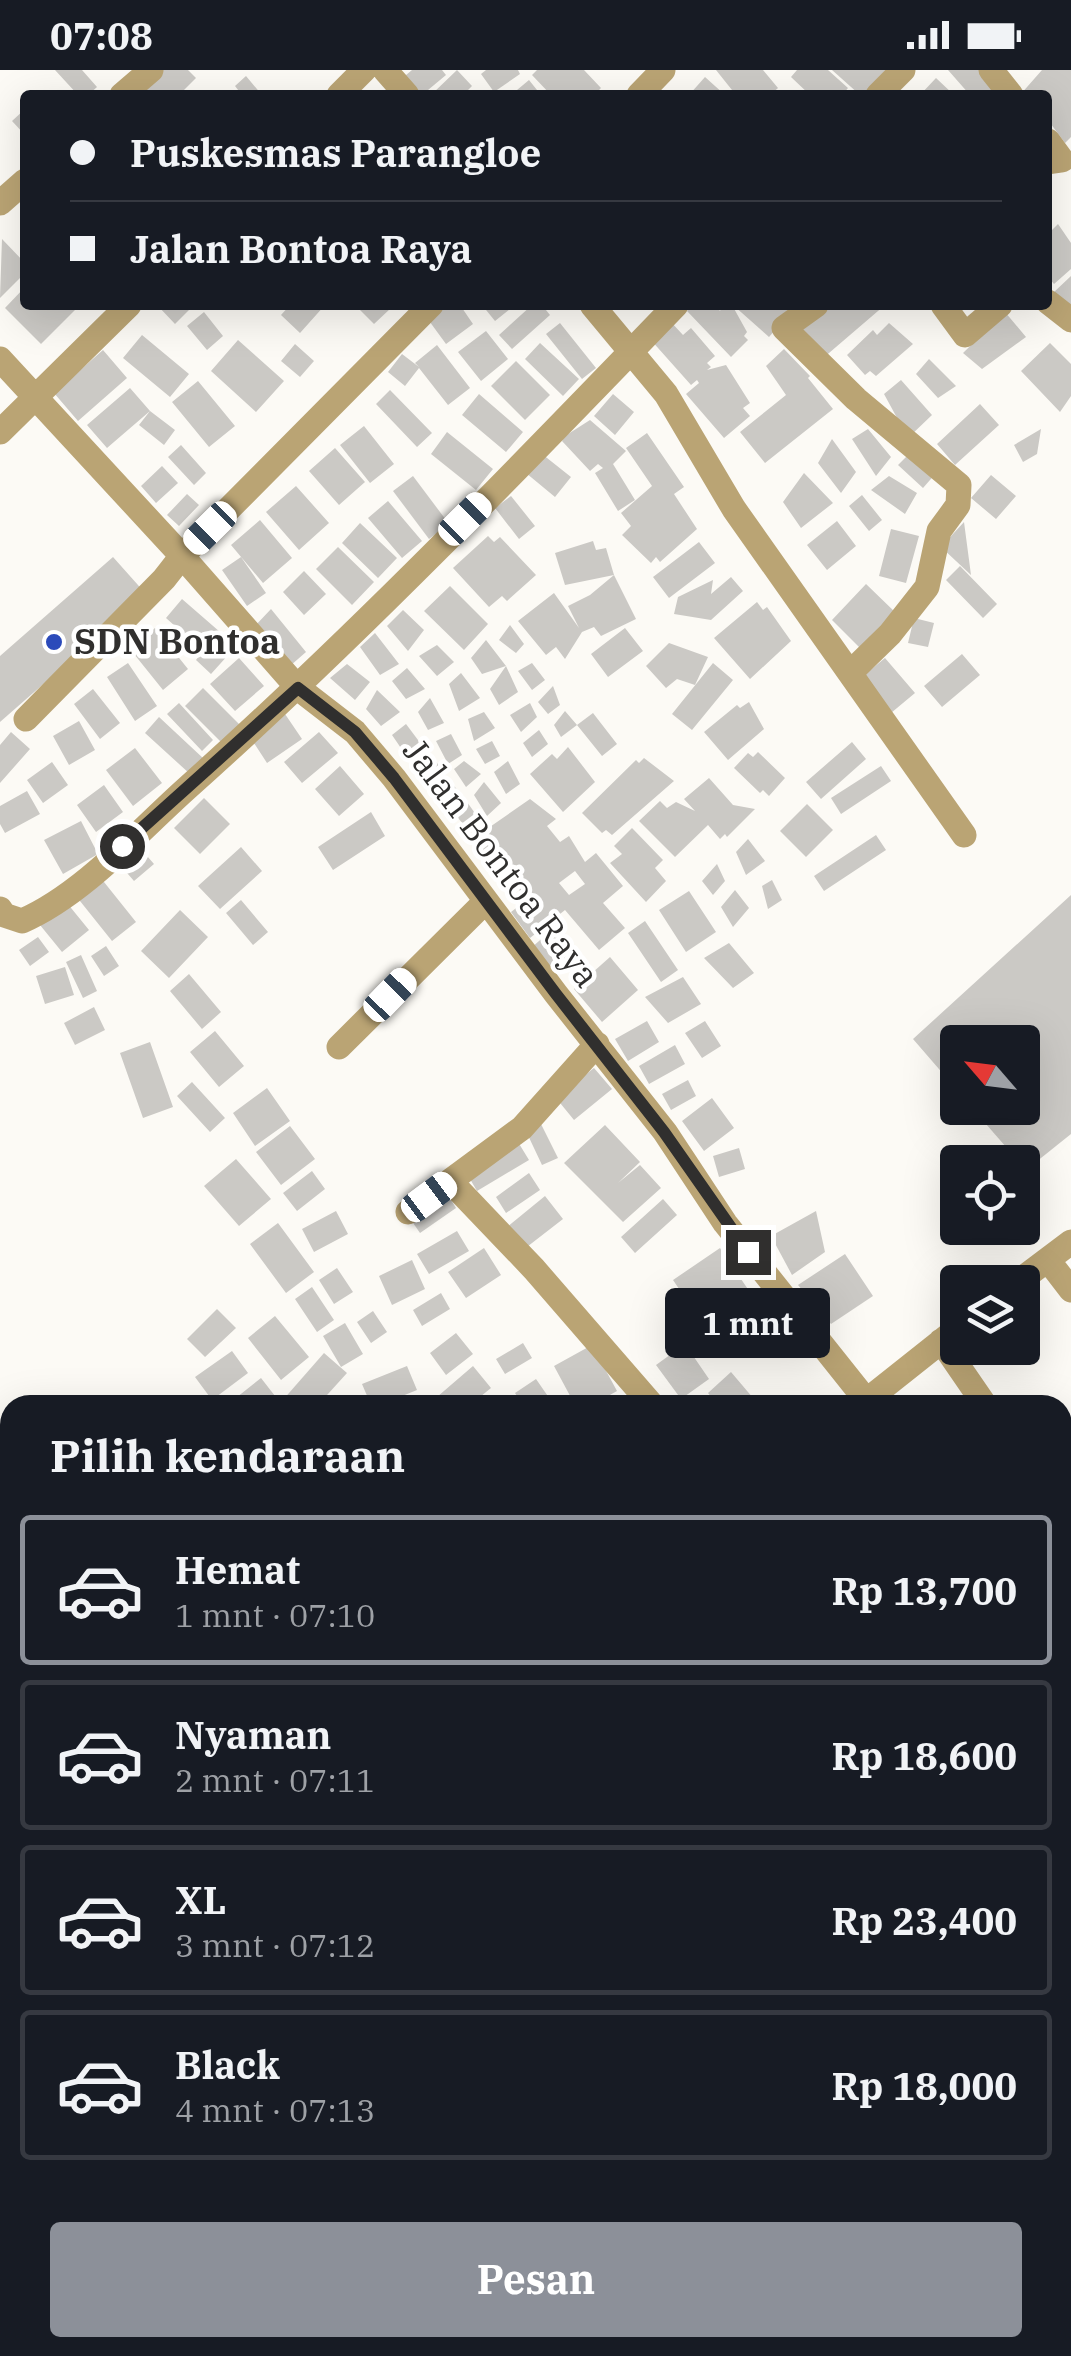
<!DOCTYPE html>
<html lang="id">
<meta charset="utf-8">
<style>
:root{--surface:#171b24;--page:#20242c;--text:#f1f3f6;--muted:#9ea1a6;--line:#363941;--accent:#8c9099}
body{margin:0;font-family:"IBM Plex Serif",serif;background:var(--page);color:var(--text);height:100vh;display:flex;flex-direction:column;font-size:38px;white-space:nowrap}
*{box-sizing:border-box;margin:0}
p{font-size:32px;color:var(--muted)}
.icon{flex:none;width:55px;height:55px;fill:none;stroke:currentColor;stroke-width:2;stroke-linecap:round;stroke-linejoin:round}
.map{position:relative;flex:1;overflow:hidden}
.drawer{position:absolute;left:0px;top:1325px;width:1072px;height:962px;display:flex;flex-direction:column;background:var(--surface);border-radius:30px 30px 0 0;box-shadow:0 10px 40px #0002}
.drawer>*{flex:none}
.top-card{position:absolute;left:20px;top:20px;width:1032px;height:220px;border-radius:10px;box-shadow:0 10px 40px #0002;display:grid;align-content:center;height:220px;padding:0 50px;background:var(--surface)}
.needle{width:65px;rotate:298deg}
.controls{position:absolute;left:940px;top:955px;display:grid;gap:20px}
.controls a{display:grid;place-items:center;width:100px;height:100px;border-radius:10px;background:var(--surface);box-shadow:0 10px 40px #0002;font-size:50px}
.end{position:absolute;width:45px;height:45px;margin:-22px;border:12px solid #302f2e;background:#fff;box-shadow:0 0 0 5px #fff}
.from{border-radius:50%}
.bubble{position:absolute;height:70px;border-radius:10px;background:var(--surface);box-shadow:0 10px 40px #0002;font-size:32px;font-weight:700;line-height:70px;text-align:center}
.car{position:absolute;width:30px;height:60px;margin:-30px -15px;border-radius:12px;box-shadow:0 0 8px 2px #0007;background:linear-gradient(#fff 24%,#345 0 40%,#fff 0 76%,#345 0 86%,#fff 0)}
.top-card b{display:flex;align-items:center;gap:35px;height:95px;font-size:38px}
.top-card b+b{border-top:2px solid var(--line)}
.top-card i{width:25px;height:25px;background:var(--text)}
ul{padding:0;list-style:none}
li{display:flex;align-items:center;gap:30px;height:150px;margin:0 20px 15px;padding:0 30px;border:5px solid var(--line);border-radius:10px}
li div{flex:1}
li b{display:block;font-size:38px}
li em{font-style:normal;font-weight:700}
li.active{border-color:var(--accent)}
li>.icon{width:90px;height:90px;stroke-width:1.5}
h2{padding:0 50px;font-size:45px;line-height:120px}
.action{display:flex;gap:20px;margin-top:auto;padding:20px 50px}
.action a{flex:1;height:115px;border-radius:10px;background:var(--accent);color:#fff;font-size:40px;font-weight:700;line-height:115px;text-align:center}
.status{display:flex;justify-content:space-between;align-items:center;height:70px;padding:0 50px;background:var(--surface);direction:ltr}
.status svg{height:28px;fill:currentColor}
.map>svg:first-child{display:block}
.building{fill:#cbc9c5;fill-rule:evenodd}
.lines{fill:none;stroke-linecap:round;stroke-linejoin:round}
.minor{stroke:#baa474;stroke-width:25}
.route{stroke:#302f2e;stroke-width:12}
.poi-dot{fill:#2b4aba;stroke:#fff;stroke-width:4}
.labels{text-anchor:middle;stroke-width:9;stroke-linejoin:round;paint-order:stroke}
.poi-label{font-size:35px;font-weight:bold;fill:#302f2e;stroke:#fff;text-anchor:start}
.street-label{font-size:35px;fill:#302f2e;stroke:#fff}
</style>
<div class="status"><b>07:08</b><svg viewBox="0 0 49 12"><path d="M0 12V9h3v3zM5 12V6h3v6zM10 12V3h3v9zM15 12V0h3v12zM26 1h20v11H26zM47 4h2v5h-2z"/></svg></div>
<div class="map">
<svg width="1071" height="2286" viewBox="0 0 1071 2286">
<rect width="100%" height="100%" fill="#fcfaf5"/>
<path class="building" d="M55 0H82L97 17 88 25H78Z
M163 0H188L196 8 179 25H152L145 18Z
M412 0H442L446 5 422 25H410L399 11Z
M457 0 472 16 463 25H431Z
M486 0H518L520 4 494 22 481 4Z
M537 0H584L601 18 594 25H551L532 5Z
M716 0H763L778 18 770 25H736Z
M797 0H828L848 18 842 25H810L791 7Z
M832 0H892L869 25H860Z
M948 0H982L1000 25H970Z
M1042 0H1071V67L1065 73 1048 50V25H1020Z
M246 6 262 25H242L235 16Z
M705 7 725 25H689Z
M936 8 954 25H920Z
M529 10 541 25H511Z
M25 39V65L12 51Z
M1058 154 1071 173V199L1054 214 1048 207V164Z
M2 169 25 193V203L0 228Z
M1071 206V237L1053 223Z
M25 217V235H80L41 274 5 238Z
M157 235H194L175 254Z
M290 235H325L300 263 281 245Z
M355 235H389L391 238 374 254Z
M445 235H460L473 254 446 274 427 248Z
M482 235H515L495 251Z
M532 235H542L550 245 512 279 499 265Z
M693 235H715L720 241 723 235H732L747 262 744 266 748 270 731 287 687 241Z
M733 235H781L790 243 769 267Z
M825 235H885L822 289 790 258Z
M204 242 223 266 207 280 187 256Z
M1005 242 1026 267 982 299 963 283Z
M670 251 683 265 691 258 715 286 707 293 711 297 707 300 726 295 750 333 743 338 750 346 724 368 686 324 699 313 697 310 691 315 650 269Z
M560 253 596 298 582 309 546 264Z
M889 253 913 274 876 306 870 301 865 305 847 285 873 260 877 265Z
M486 261 508 289 481 311 458 282Z
M142 265 189 304 170 327 123 288Z
M238 270 284 311 256 342 211 301Z
M540 273 579 309 563 326 525 289Z
M1050 273 1071 294V326L1060 342 1021 301Z
M295 274 314 291 300 307 281 291Z
M437 275 470 318 448 335 419 298 405 316 388 302 402 284 419 297 415 293Z
M784 279 810 306 808 308 833 339 765 393 740 362 786 325 766 296Z
M103 280 127 308 78 351 54 323Z
M929 289 956 316 938 328 916 304Z
M516 291 550 325 525 350 491 316Z
M901 310 932 345 908 368 884 324Z
M198 311 235 356 209 377 172 332Z
M130 318 150 341 107 378 87 355Z
M390 320 432 363 417 377 376 334Z
M479 324 523 362 506 382 462 345Z
M613 324 634 342 615 365 594 346Z
M980 334 999 355 955 395 937 374Z
M150 341 175 360 164 375 139 355Z
M590 350 626 381 613 394 635 430 618 441 595 403 603 398 598 394 590 401 562 371 565 366Z
M364 356 394 394 370 413 340 375Z
M868 359 891 387 876 406 852 369Z
M1041 359 1037 384 1023 392 1014 375Z
M447 362 493 399 476 420 431 384Z
M647 363 684 417 674 424 697 459 660 492 656 487 651 493 622 465 631 456 621 443 652 416 626 378Z
M832 369 856 402 841 423 818 393Z
M181 375 206 403 194 415 168 387Z
M335 378 365 412 339 435 309 401Z
M911 382 937 402 923 418 898 395Z
M542 384 571 407 555 427 526 403Z
M162 396 178 413 156 433 141 416Z
M804 403 833 433 801 458 783 432Z
M991 405 1016 426 996 449 971 428Z
M413 406 449 454 429 469 393 421Z
M889 406 917 423 905 444 871 420Z
M296 416 329 453 299 480 266 442Z
M187 424 199 435 179 456 167 445Z
M862 425 882 450 869 461 849 436Z
M511 426 535 456 519 469 495 438Z
M388 431 422 471 402 488 368 448Z
M260 450 292 488 263 513 231 475Z
M837 451 856 476 827 500 807 475Z
M964 452 971 505 941 477Z
M360 453 397 488 378 508 342 473Z
M891 459 919 466 906 513 879 506Z
M488 466 494 472 500 467 536 505 507 531 502 526 489 537 453 498Z
M593 471 596 480 606 478 614 505 565 515 555 483Z
M699 472 715 493 669 528 653 507Z
M338 477 374 512 352 535 316 499Z
M113 487 146 524 0 652V586Z
M241 487 266 523 247 536 222 500Z
M960 496 997 534 983 548 946 510Z
M304 501 326 524 304 545 283 522Z
M614 505 636 549 601 566 594 557 582 562 565 589 556 577 546 585 518 551 554 523 579 558 568 536 590 525Z
M731 507 743 521 711 550 674 544 678 527 713 510 711 524Z
M866 514 897 544 862 580 832 550Z
M450 516 488 554 464 580 424 541Z
M182 529 220 562 213 570 229 584 211 604 196 590 203 581 166 548Z
M757 532 763 540 767 537 791 571 750 609 714 568Z
M271 539 306 582 290 596 254 557Z
M403 540 424 560 408 581 387 556Z
M914 548 934 553 928 577 908 573Z
M510 555 524 574 516 583 499 570Z
M155 558 188 599 163 620 130 579Z
M625 558 643 581 608 607 591 584Z
M375 563 399 594 380 605 360 577Z
M486 570 506 596 482 604 471 588Z
M669 573 708 587 695 615 677 609 666 618 646 596Z
M437 575 454 592 437 606 419 586Z
M962 584 980 605 942 637 924 616Z
M239 588 264 616 235 641 210 614Z
M885 588 915 623 891 643 862 607Z
M128 593 157 636 135 651 107 607Z
M532 593 545 610 532 620 518 601Z
M713 593 733 610 692 660 672 644Z
M347 594 370 612 355 630 330 608Z
M506 596 518 622 499 635 490 619Z
M407 598 425 619 406 629 392 611Z
M461 603 480 628 459 641 449 614Z
M553 616 560 635 548 644 538 632Z
M203 618 241 656 223 674 185 636Z
M93 619 120 653 100 669 74 634Z
M377 620 400 642 381 656 366 639Z
M430 628 444 653 428 660 418 642Z
M749 632 764 659 728 690 704 662 737 635 740 638Z
M179 633 213 670 202 681 167 644Z
M530 633 537 647 521 662 510 645Z
M565 641 577 655 593 643 617 674 602 686 577 655 561 667 554 655Z
M484 642 495 658 474 671 468 649Z
M285 644 302 669 267 693 250 667Z
M159 647 204 689 190 704 145 663Z
M79 651 95 680 69 695 53 666Z
M406 654 424 678 405 684 392 665Z
M539 660 548 674 532 687 523 673Z
M11 662 30 679 0 713V675Z
M319 662 338 683 302 713 284 692Z
M451 664 462 685 448 694 436 671Z
M492 671 500 686 485 694 476 679Z
M852 672 866 689 821 729 806 712Z
M568 677 595 712 563 742 530 704 552 684 557 689Z
M135 678 162 713 133 736 106 700Z
M424 678 443 700 429 713 419 694Z
M758 682 785 708 769 726 763 720 760 723 734 698 748 683 753 687Z
M644 688 674 711 612 765 606 760 602 763 582 743 636 690 639 693Z
M464 691 481 704 466 717 454 699Z
M508 691 520 714 506 724 494 702Z
M52 692 68 715 43 733 27 710Z
M340 696 364 724 339 746 315 719Z
M881 696 891 711 841 744 831 728Z
M446 707 462 725 446 737 435 720Z
M709 708 733 735 755 739 727 767 725 764 720 769 708 755 675 787 639 751 660 731 667 738 676 732 695 741 684 729Z
M484 712 501 733 487 746 474 725Z
M104 715 123 742 96 762 77 735Z
M27 721 40 744 5 763 0 754V736Z
M204 728 230 754 200 784 174 758Z
M530 729 556 749 547 756 560 772 569 766 585 792 596 783 623 816 603 833 625 858 599 880 565 840 530 868 511 842 528 829 518 819 515 822 496 798 500 796 490 782 484 787 471 770ZM575 801 585 814 569 825 559 813Z
M467 732 482 753 469 761 453 742Z
M807 734 833 760 806 787 780 761Z
M371 742 385 766 333 800 318 777Z
M81 751 98 784 63 804 44 770Z
M632 758 663 790 655 798 666 811 646 832 610 793 622 784 614 776Z
M876 765 886 780 824 821 814 806Z
M748 769 765 791 746 805 736 782Z
M134 771 154 794 134 811 114 788Z
M241 777 262 801 220 839 198 816Z
M717 794 725 811 713 825 702 811Z
M100 807 136 852 112 871 76 826Z
M772 810 782 830 768 839 762 816Z
M735 820 749 838 733 857 721 837Z
M689 821 716 862 686 882 659 840Z
M1071 825V1064L1026 1100 972 1038H1022V972H958V1021L913 969Z
M241 830 268 862 253 875 226 843Z
M67 833 89 860 62 882 40 855Z
M180 840 208 867 169 908 141 881Z
M645 851 678 900 661 912 628 863Z
M555 857 577 883 553 904 531 878Z
M38 867 49 882 30 896 19 880Z
M729 873 754 903 733 918 704 888Z
M106 876 119 896 104 906 91 886Z
M81 885 97 921 83 928 66 892Z
M610 887 638 920 602 952 574 919Z
M65 897 74 925 45 934 36 906Z
M189 904 221 942 202 959 170 921Z
M683 907 701 934 668 953 645 927Z
M94 937 105 960 75 975 64 953Z
M647 951 659 972 628 991 615 969Z
M705 951 721 976 702 988 685 963Z
M215 961 244 996 219 1017 190 982Z
M150 972 173 1037 143 1048 120 983Z
M675 975 685 994 649 1014 639 996Z
M594 998 612 1019 574 1050 556 1028Z
M688 1010 696 1026 671 1040 662 1024Z
M192 1012 225 1048 210 1062 177 1026Z
M267 1018 290 1051 255 1076 233 1043Z
M712 1028 734 1058 704 1081 682 1051Z
M540 1052 558 1088 542 1095 525 1059Z
M605 1055 640 1092 618 1113 640 1095 661 1118 623 1152 564 1093Z
M290 1056 315 1089 281 1115 256 1082Z
M518 1072 529 1090 477 1121 466 1102Z
M739 1078 745 1099 719 1107 713 1086Z
M236 1089 271 1129 239 1156 204 1116Z
M312 1101 325 1119 297 1141 283 1123Z
M529 1103 540 1120 506 1143 496 1127Z
M446 1122 456 1138 420 1163 409 1147Z
M545 1126 563 1149 523 1180 506 1158Z
M663 1129 677 1145 635 1183 621 1167Z
M336 1141 348 1164 314 1182 302 1159Z
M816 1141 825 1182 792 1205 771 1166Z
M278 1153 314 1202 286 1223 250 1174Z
M457 1161 469 1181 429 1204 417 1184Z
M484 1178 501 1205 466 1228 448 1202Z
M720 1178 762 1240 715 1272 673 1210Z
M845 1184 873 1226 831 1254 798 1215Z
M412 1190 425 1219 392 1235 379 1206Z
M337 1198 353 1222 334 1234 319 1210Z
M312 1217 334 1250 317 1262 295 1229Z
M441 1223 450 1239 422 1256 413 1240Z
M217 1239 236 1258 205 1287 187 1269Z
M373 1241 387 1262 371 1273 357 1252Z
M275 1246 309 1287 281 1310 248 1268Z
M345 1253 363 1284 341 1297 323 1266Z
M456 1263 473 1284 446 1305 430 1283Z
M523 1273 532 1288 505 1304 496 1289Z
M685 1274 709 1309 681 1329 656 1295Z
M592 1275 617 1321 592 1335H575L554 1296Z
M232 1281 248 1303 212 1330 195 1307Z
M324 1283 347 1303 318 1335H286L282 1331Z
M407 1296 417 1320 380 1335H371L362 1314Z
M473 1296 491 1318 470 1335H444L437 1327Z
M731 1302 759 1335H718L708 1323Z
M261 1308 282 1335H227Z
M536 1309 554 1335H523L515 1323Z
M264 2278H408L413 2286H250Z"/>
<g class="lines">
<path class="minor" d="M385 0 407 25
M991 0 1011 25
M122 25 151 0
M339 25 364 0
M639 25 663 0
M878 25 903 0
M1048 71 1062 90 1048 92
M0 133 25 111
M1048 232 1071 250
M592 235 666 324 734 439 964 765
M816 235 784 258 856 329 959 415 958 435 939 461 927 517 890 564 850 603
M943 235 965 265 1000 235
M0 289 182 486 298 618 355 662 394 708 556 924 665 1062 725 1153 866 1330
M0 362 129 235
M26 649 164 509 182 486 431 235
M0 839 4 845 22 851C82 825 137 763 186 719 357 566 517 400 676 235
M339 977 486 831
M450 1111 534 1199 652 1335
M408 1142 522 1058 597 974
M1048 1190 1071 1220
M1018 1212 1071 1172
M941 1271 985 1335
M861 1335 958 1258
M1062 1449 1071 1461
M0 2050 10 2046"/>
</g>
<g class="lines">
<path class="route" d="M122 776 298 618 355 662 394 708 556 924 664 1062 748 1182"/>
</g>
<circle class="poi-dot" cx="54" cy="572" r="10"/>
<g class="labels">
<g class="poi-label">
<text x="74" y="584">SDN Bontoa</text>
</g>
<g class="street-label">
<text transform="translate(501 793) rotate(53)" y="12">Jalan Bontoa Raya</text>
</g>
</g>
</svg>
<div class="controls">
<a><svg class="needle" viewBox="-14 -14 28 28"><path d="M0-13l5 13h-10z" fill="#e53935"/><path d="M0 13l5-13h-10z" fill="#9ea1a6"/></svg></a>
<a><svg class="icon" aria-label="locate" viewBox="0 0 24 24"><circle cx="12" cy="12" r="6"/><path d="M12 2v4M12 18v4M2 12h4M18 12h4"/></svg></a>
<a><svg class="icon" aria-label="layers" viewBox="0 0 24 24"><path d="M12 4l9 5-9 5-9-5zM3 14l9 5 9-5"/></svg></a>
</div>
<i class="end from" style="left:122px;top:776px"></i>
<i class="end" style="left:748px;top:1182px"></i>
<div class="bubble" style="left:665px;top:1218px;width:165px">1 mnt</div>
<i class="car" style="left:465px;top:449px;rotate:45deg"></i>
<i class="car" style="left:210px;top:458px;rotate:225deg"></i>
<i class="car" style="left:390px;top:925px;rotate:44deg"></i>
<i class="car" style="left:429px;top:1127px;rotate:53deg"></i>
<div class="top-card">
<b><i class="from"></i>Puskesmas Parangloe</b>
<b><i></i>Jalan Bontoa Raya</b>
</div>
<section class="drawer">
<h2>Pilih kendaraan</h2>
<ul>
<li class="active"><svg class="icon" aria-label="car" viewBox="0 0 24 24"><path d="M5 17H2v-5l4-1 3-4h7l3 4 3 1v5h-3M9 17h6M6 11h13"/><circle cx="7" cy="17" r="2"/><circle cx="17" cy="17" r="2"/></svg><div><b>Hemat</b><p>1 mnt · 07:10</p></div><em>Rp 13,700</em></li>
<li><svg class="icon" aria-label="car" viewBox="0 0 24 24"><path d="M5 17H2v-5l4-1 3-4h7l3 4 3 1v5h-3M9 17h6M6 11h13"/><circle cx="7" cy="17" r="2"/><circle cx="17" cy="17" r="2"/></svg><div><b>Nyaman</b><p>2 mnt · 07:11</p></div><em>Rp 18,600</em></li>
<li><svg class="icon" aria-label="car" viewBox="0 0 24 24"><path d="M5 17H2v-5l4-1 3-4h7l3 4 3 1v5h-3M9 17h6M6 11h13"/><circle cx="7" cy="17" r="2"/><circle cx="17" cy="17" r="2"/></svg><div><b>XL</b><p>3 mnt · 07:12</p></div><em>Rp 23,400</em></li>
<li><svg class="icon" aria-label="car" viewBox="0 0 24 24"><path d="M5 17H2v-5l4-1 3-4h7l3 4 3 1v5h-3M9 17h6M6 11h13"/><circle cx="7" cy="17" r="2"/><circle cx="17" cy="17" r="2"/></svg><div><b>Black</b><p>4 mnt · 07:13</p></div><em>Rp 18,000</em></li>
</ul>
<div class="action"><a>Pesan</a></div>
</section>
</div>
